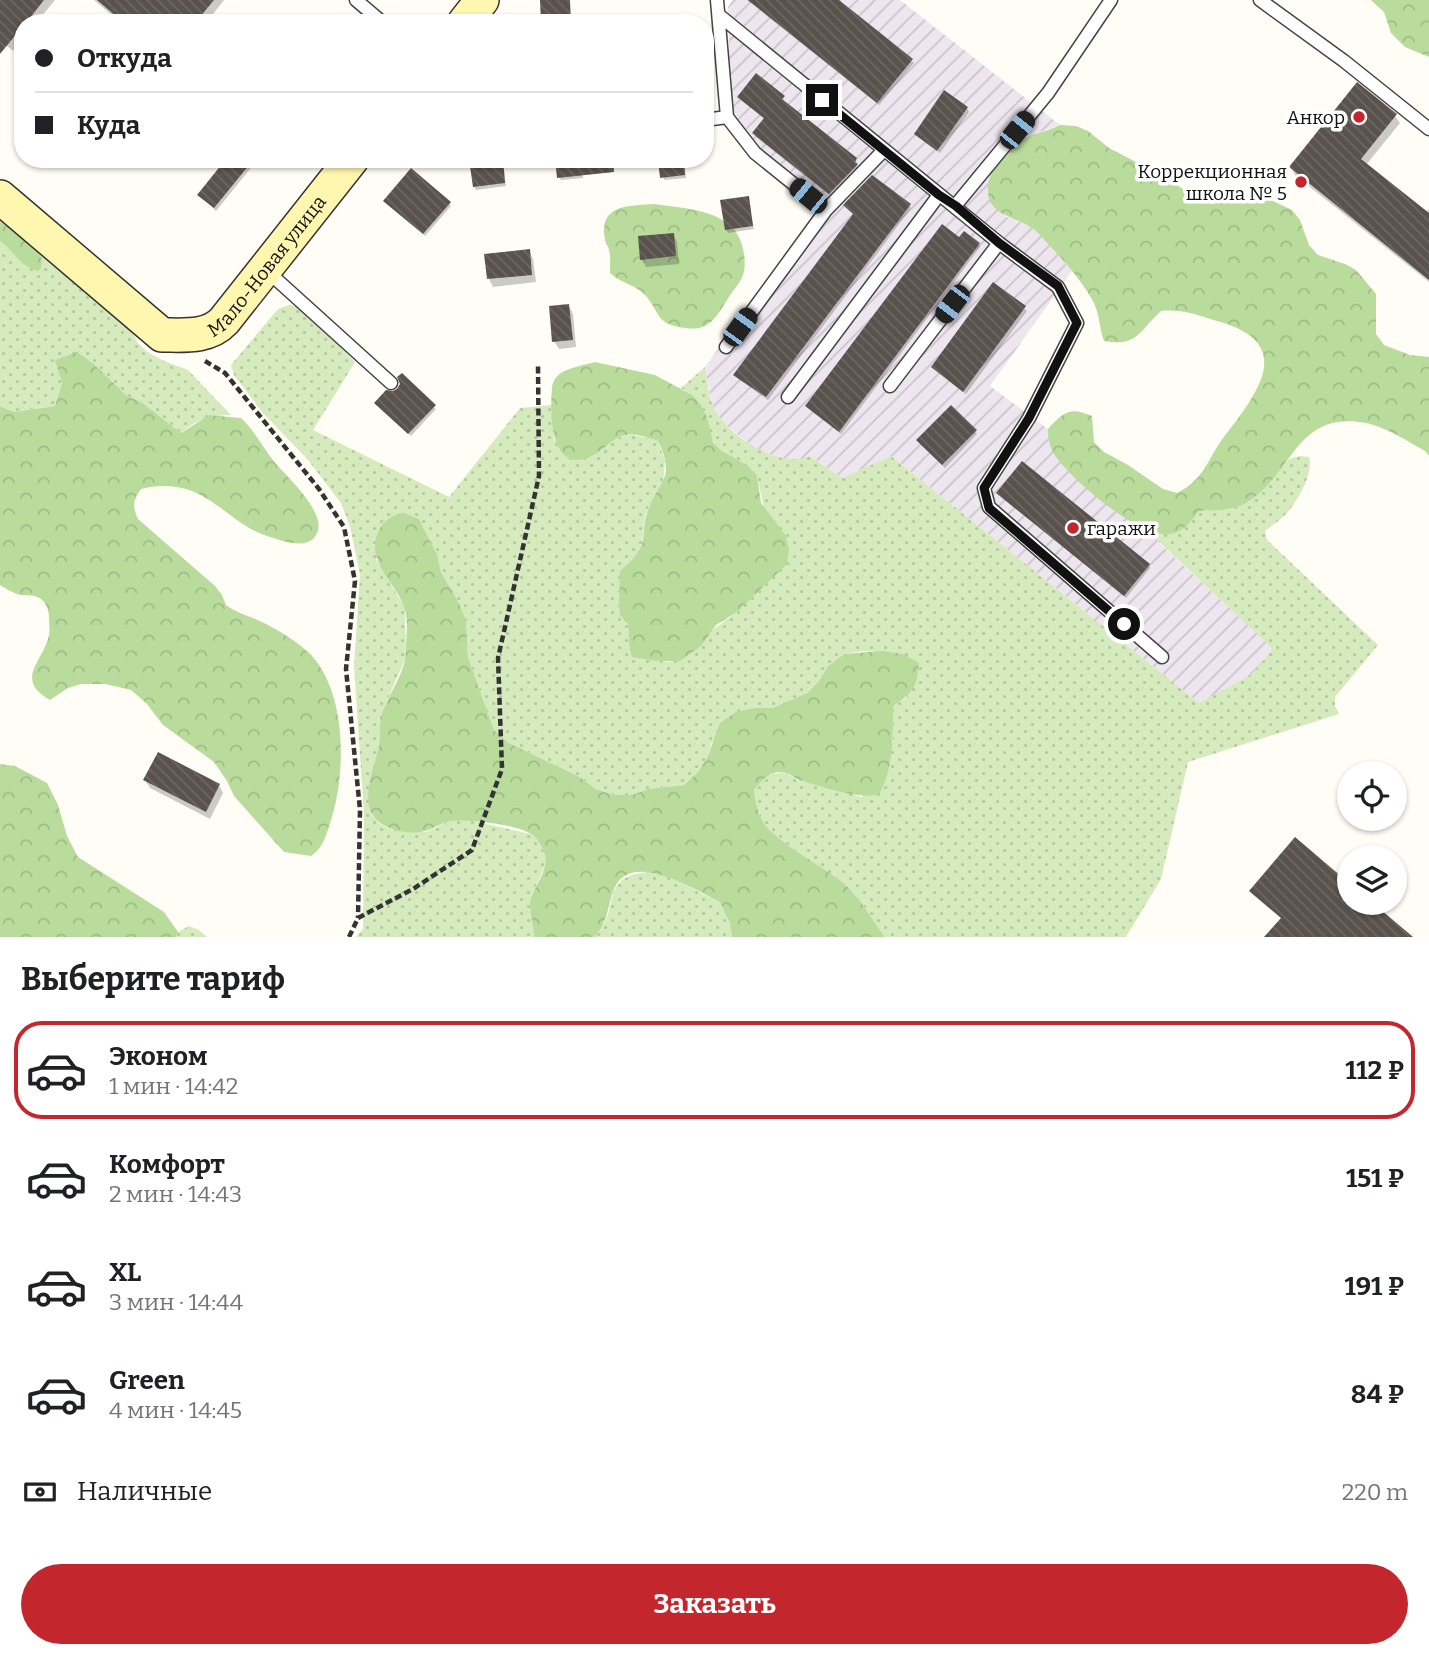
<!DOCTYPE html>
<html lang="ru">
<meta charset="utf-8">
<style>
:root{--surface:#fff;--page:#f2f2f2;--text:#202124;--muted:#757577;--line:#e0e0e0;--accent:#c4262e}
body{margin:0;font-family:Bitter,serif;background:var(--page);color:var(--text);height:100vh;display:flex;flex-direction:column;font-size:26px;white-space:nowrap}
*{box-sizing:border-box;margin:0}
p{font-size:23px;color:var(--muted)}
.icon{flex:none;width:38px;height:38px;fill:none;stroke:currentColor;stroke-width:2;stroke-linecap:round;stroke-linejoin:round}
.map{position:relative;height:937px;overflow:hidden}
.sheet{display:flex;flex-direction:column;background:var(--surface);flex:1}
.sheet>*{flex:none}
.banner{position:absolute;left:14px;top:14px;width:700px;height:154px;border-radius:28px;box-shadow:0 2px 5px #0004;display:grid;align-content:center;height:154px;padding:0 21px;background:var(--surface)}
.fabs{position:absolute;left:1337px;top:761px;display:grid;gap:14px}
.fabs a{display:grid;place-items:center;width:70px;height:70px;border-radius:50%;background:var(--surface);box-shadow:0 2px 5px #0004;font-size:35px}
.end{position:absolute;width:32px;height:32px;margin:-16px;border:9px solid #111;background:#fff;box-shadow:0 0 0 4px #fff}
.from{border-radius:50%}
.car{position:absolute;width:21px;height:42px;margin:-21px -10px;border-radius:9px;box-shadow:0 0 5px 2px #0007;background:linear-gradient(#222 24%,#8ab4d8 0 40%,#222 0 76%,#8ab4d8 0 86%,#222 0)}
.banner b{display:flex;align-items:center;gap:24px;height:66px;font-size:26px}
.banner b+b{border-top:2px solid var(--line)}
.banner i{width:18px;height:18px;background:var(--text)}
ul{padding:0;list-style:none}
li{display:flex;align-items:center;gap:21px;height:98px;margin:0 14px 10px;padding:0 7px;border:4px solid transparent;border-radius:28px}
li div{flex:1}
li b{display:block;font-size:26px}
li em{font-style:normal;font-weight:700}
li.selected{border-color:var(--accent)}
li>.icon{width:63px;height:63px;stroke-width:1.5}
h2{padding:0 21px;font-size:32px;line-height:84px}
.pay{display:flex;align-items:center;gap:18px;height:77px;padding:0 21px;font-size:26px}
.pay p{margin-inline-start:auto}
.primary-button{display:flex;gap:14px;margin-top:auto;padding:14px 21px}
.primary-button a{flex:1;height:80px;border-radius:42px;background:var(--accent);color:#fff;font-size:28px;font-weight:700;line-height:80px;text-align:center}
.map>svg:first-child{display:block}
.industrial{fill:url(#industrial-furrows)}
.grass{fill:url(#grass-dots)}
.forest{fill:url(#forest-crowns)}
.shadow{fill:#0003}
.building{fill:url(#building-back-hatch)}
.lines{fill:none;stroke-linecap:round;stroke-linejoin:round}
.lane-casing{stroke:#444;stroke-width:15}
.secondary-casing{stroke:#333;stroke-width:36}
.path{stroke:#333;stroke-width:4.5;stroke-dasharray:7 3.5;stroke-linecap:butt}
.lane{stroke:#fff;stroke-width:12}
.secondary{stroke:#fff6b0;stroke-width:33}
.route{stroke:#111;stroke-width:9}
.poi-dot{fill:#c4262e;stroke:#fff;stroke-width:2.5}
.labels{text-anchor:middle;stroke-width:7;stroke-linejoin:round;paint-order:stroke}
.poi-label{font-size:19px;fill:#111;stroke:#fff;text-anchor:end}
.street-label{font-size:19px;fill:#111;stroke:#fff}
</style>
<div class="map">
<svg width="1429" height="937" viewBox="0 0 1429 937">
<defs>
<pattern id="industrial-furrows" width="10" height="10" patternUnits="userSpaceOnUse" patternTransform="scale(1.75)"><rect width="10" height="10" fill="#eee6ef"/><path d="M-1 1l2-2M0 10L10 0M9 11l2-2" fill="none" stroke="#cbc4cc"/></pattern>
<pattern id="grass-dots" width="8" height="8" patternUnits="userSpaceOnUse" patternTransform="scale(1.75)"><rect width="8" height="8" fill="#d5ebbd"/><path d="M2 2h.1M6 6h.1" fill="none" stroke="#b6c8a1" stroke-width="1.8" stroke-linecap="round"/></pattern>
<pattern id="forest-crowns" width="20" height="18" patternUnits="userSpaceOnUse" patternTransform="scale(1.75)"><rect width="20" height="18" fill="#b9dc9c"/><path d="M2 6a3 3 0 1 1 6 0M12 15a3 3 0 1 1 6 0" fill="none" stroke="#9ebc85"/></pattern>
<pattern id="building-back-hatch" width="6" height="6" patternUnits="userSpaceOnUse" patternTransform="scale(1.75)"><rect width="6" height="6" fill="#5a524d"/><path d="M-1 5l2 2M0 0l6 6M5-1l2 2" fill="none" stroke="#6d6662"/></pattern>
</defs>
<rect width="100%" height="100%" fill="#fffdf5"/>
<path class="industrial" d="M733 0H900L1060 125 1037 133 1015 147 995 166 988 186 1005 216 1030 226 1038 232 1072 271 990 386 1048 429 1151 526 1157 533 1159 543 1274 649 1252 674 1199 703 891 456 842 478 810 456 801 460H783L753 447 723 423 712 406 705 367 815 214 749 156 731 134 728 7Z"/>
<path class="grass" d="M0 211 122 312 138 343 146 351 164 361 188 370 231 415C210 415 197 419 181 433L143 403 126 395 95 365 62 383 55 406 14 412 0 406V241L10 248 26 239 0 222Z
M289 305 301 308 355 362 313 430 449 497 520 408 552 405 554 440 591 457C620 434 622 430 658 441L665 461 663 485 649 506 645 517 642 543 637 554 621 571 619 604 621 615 628 624 629 647 642 659 669 662 737 612 777 572 757 475C745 462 724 457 714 442 708 435 710 424 706 416 701 404 692 395 681 388L705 367C708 381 708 398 715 410 729 436 780 470 810 456L842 478 891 456 1199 703 1252 674 1273 649 1159 542 1157 533C1174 534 1189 525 1199 511L1232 509 1252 498 1289 459 1300 456 1309 457C1314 473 1298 500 1287 513 1281 520 1272 525 1265 531L1267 540 1378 645 1335 697V706L1339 714 1188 762 1161 879 1126 937H885C871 918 860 896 841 881 819 864 785 847 766 826 758 816 756 802 754 790L766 776 783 772 798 780 862 797 893 742V706L907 697 903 654 864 651 844 654 828 666 819 681 807 693 772 708H754L712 742 707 758 697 773 684 785 648 789 632 795H614L596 789 580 777 509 743 494 730 468 657 466 620 459 603 441 572 437 554 419 519 377 534 376 559 405 608 406 657 385 705 380 728 378 751 370 783 372 815 380 824 390 829 402 831 426 832 449 821H472L531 834 539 841 544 852 546 864 531 896 534 937H356L363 929 364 814 354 666 360 574 350 527 341 503 308 460 262 412 234 375 231 365 278 309Z
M650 872C675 876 696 892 720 902L730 923 732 937H594C623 911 596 875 650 872Z
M189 926 199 930 207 937H176L178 932Z"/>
<path class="forest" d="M1371 0H1429V57L1405 47 1391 33 1384 12Z
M1060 125 1076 126 1088 131 1109 148 1167 178 1200 201 1213 204 1238 195 1263 196 1292 210 1300 220 1309 245 1318 255 1345 264 1356 270 1376 294V334L1384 345 1410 355 1429 357V456L1425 451C1407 441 1386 427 1366 423 1293 409 1293 479 1242 505 1230 511 1213 510 1199 511 1191 521 1184 532 1170 534 1140 539 1070 479 1054 454 1049 445 1048 438 1048 429 1063 412 1070 406 1092 416L1094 442 1104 452 1128 465 1163 489 1177 493C1203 480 1206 463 1221 441 1254 397 1301 344 1217 321 1195 315 1185 309 1161 311 1139 331 1138 347 1104 341 1099 328 1100 314 1093 301 1079 276 1058 255 1039 234 1027 220 1006 220 994 207 988 201 988 195 988 187 989 165 1015 142 1035 134 1044 131 1052 129 1060 125Z
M654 204C680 208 708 208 730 225 742 235 748 260 743 275 741 282 733 290 729 297 717 315 711 332 685 328 655 324 661 314 646 296 637 285 620 283 610 273 610 266 611 257 609 250 608 244 606 246 605 240 598 204 629 206 654 204Z
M0 222C15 232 52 249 39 271 19 267 15 251 0 241Z
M77 352 95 365 126 395 143 403 181 433 209 415 241 418C254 430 262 446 273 460 286 477 335 518 313 539 301 549 280 540 267 536 238 527 218 500 189 490 174 485 156 485 141 489 133 500 132 506 138 519L215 586 222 595 226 605C238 614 251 616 264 623 280 631 300 643 312 656 347 695 346 774 331 820 326 835 324 847 311 856L284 852 234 796 227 781 214 762 163 725 147 704 131 690 105 684H81L68 688 50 700C13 679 44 661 49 635 50 630 49 623 49 618 49 611 47 604 41 599 34 594 27 596 20 595 13 593 5 588 0 585V406L14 412 55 406 62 383 55 360Z
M595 362 655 375 692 395 701 405 707 417 713 442 722 451 748 466 757 475 761 503 786 536 789 550 787 564 737 612 716 625 701 646 680 661H655L632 657 629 646 628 624 620 615 619 604 620 571C630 562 640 553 643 540 644 531 644 522 647 513 657 482 677 480 658 441 648 438 637 433 627 435 611 437 604 451 590 457 549 474 550 412 552 388 554 368 579 367 595 362Z
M404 513 419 519 437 554 441 572 459 603 466 620 468 657 494 730 509 743 580 777 596 789 614 795H632L648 789 684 785 697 773 707 758 720 723 736 712 754 708H772L807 693 819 681 828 666 844 654 883 651 903 654 919 663C917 687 913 693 893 706 893 738 894 766 879 795 851 798 828 788 802 781 795 779 788 772 781 772 768 772 762 781 754 790 756 803 758 816 766 826 785 847 819 864 841 881 860 896 871 918 885 937H732L730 923 720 902C696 891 634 850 615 887 607 904 609 923 594 937H534C534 923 527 908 532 895 537 882 548 870 545 856 543 848 538 838 531 834 516 824 471 820 453 821 444 821 437 827 428 830 413 836 384 831 374 817 360 797 375 767 379 745 380 735 379 724 382 714 389 692 406 673 406 650 406 636 409 620 404 607 395 581 364 561 379 530 385 519 392 515 404 513Z
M0 764 15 766 47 783 58 805 67 836 78 857 164 912 178 932 176 937H0Z"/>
<path class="shadow" d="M0 0H55L36 23H23V39L13 51 0 40Z
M94 0H224L206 23H121Z
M747 0H836L914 63 879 105Z
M739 97H783L784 102 856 160 858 169 831 197 756 137 754 133 765 120Z
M967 108 969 112 940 153 916 134Z
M1395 116 1400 123 1366 165 1426 213 1429 209V282L1295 175 1291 167Z
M228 159H258L216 211 199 195Z
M582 159 583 178 561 180 559 177Z
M660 159H684L686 178 664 180Z
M503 160 506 186 476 190 474 186Z
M748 198 754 229 728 233 726 230Z
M449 203 451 206 425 236 387 204Z
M909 205 911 208 768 400 737 378 735 375 855 215 845 206Z
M673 235 677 242 679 264 646 267 642 259Z
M960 239 979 244 980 247 841 434 807 407Z
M529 251 533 259 536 282 493 287 489 279 486 255Z
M994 284 1027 311 966 394 933 367Z
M569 306 573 314 576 347 559 349 554 341Z
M402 384 436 409 411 436 378 406Z
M975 431 977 434 945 468 920 444Z
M1000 496 1149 565 1150 568 1126 598Z
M145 780 219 785 223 793 210 819 150 788Z"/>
<path class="building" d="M0 0H44L26 23H23V26L0 54Z
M97 0H214L195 23H124Z
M540 0H570L571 23H541Z
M748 0H839L913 59 877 103Z
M756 73 785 96 782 99 857 158 855 162 858 164 829 194 752 133 764 118 737 97Z
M1357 82 1397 114 1361 159 1429 213V280L1289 167Z
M944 90 968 107 937 151 914 134Z
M226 159H254L214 208 197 195Z
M469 159H503L505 183 473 187Z
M555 159H613L614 172 557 178Z
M658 159H684L685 175 660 178Z
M411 168 451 202 423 234 383 201Z
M872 175 911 204 766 397 733 375 853 214 843 205Z
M749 196 753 226 725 230 720 200Z
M942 224 959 237 964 231 980 243 839 432 805 406Z
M674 233 676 256 640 260 638 236Z
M530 249 532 275 487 279 484 254Z
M993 282 1026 306 963 392 931 367Z
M569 304 573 340 552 342 549 306Z
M402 373 436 405 408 434 374 403 386 390 393 391 397 389 400 384 397 377Z
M951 405 977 430 942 465 916 440Z
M1022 461 1150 564 1124 596 996 493Z
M158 752 220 784 206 812 143 780Z
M1295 837 1349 883V903H1373L1413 937H1264L1281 918 1249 891Z"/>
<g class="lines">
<defs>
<path id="lane" d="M356 0 383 23
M717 0 727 117 755 153 826 210
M1260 0 1344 61 1429 129
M720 16 999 243 1058 287 1077 323 1029 418 984 488 989 507 1162 657
M705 120 727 117
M955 206 1048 93 1111 0
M266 270 391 383
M726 347 826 210 884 150
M890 386 999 243
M788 397 939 195"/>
<g id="secondary">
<path d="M464 23 482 0"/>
<path id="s1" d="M0 197 162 335C184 335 208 338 224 321L352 159"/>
</g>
</defs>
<use href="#lane" class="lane-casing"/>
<use href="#secondary" class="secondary-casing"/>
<path class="path" d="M205 361 225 373 319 489 344 527 355 581 346 669 360 810 358 918
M349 937 358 918 413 889 472 850 502 769 498 658 539 476 538 366"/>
<use href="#lane" class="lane"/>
<use href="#secondary" class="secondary"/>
</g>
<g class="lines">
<path class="route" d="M822 100 939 195 956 206 999 243 1058 286 1077 323 1029 418 984 488 989 508 1124 624"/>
</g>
<g class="poi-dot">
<circle cx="1359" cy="117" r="7"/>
<circle cx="1301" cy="182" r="7"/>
<circle cx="1073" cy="528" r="7"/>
</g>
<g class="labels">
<g class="poi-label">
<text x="1345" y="124">Анкор</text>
<text x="1287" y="178">Коррекционная<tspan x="1287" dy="22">школа № 5</tspan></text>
<text x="1087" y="535" text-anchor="start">гаражи</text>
</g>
<g class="street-label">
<text dy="7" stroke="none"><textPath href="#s1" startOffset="348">Мало-Новая улица</textPath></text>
</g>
</g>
</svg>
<div class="fabs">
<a><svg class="icon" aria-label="locate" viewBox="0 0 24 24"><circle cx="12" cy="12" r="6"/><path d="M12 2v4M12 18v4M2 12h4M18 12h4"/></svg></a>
<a><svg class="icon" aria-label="layers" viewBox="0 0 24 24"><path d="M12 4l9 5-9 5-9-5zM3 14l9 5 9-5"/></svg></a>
</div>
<i class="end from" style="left:1124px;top:624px"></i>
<i class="end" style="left:822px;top:100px"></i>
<i class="car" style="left:1017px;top:130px;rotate:39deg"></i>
<i class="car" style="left:808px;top:196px;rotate:309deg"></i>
<i class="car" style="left:952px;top:304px;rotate:217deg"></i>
<i class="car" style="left:740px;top:327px;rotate:36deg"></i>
<div class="banner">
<b><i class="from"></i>Откуда</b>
<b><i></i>Куда</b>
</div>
</div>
<section class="sheet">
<h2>Выберите тариф</h2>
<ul>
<li class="selected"><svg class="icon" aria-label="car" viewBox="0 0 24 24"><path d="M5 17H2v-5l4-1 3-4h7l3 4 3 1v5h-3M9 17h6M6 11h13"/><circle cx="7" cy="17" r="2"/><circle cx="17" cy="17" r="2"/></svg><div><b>Эконом</b><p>1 мин · 14:42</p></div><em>112 ₽</em></li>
<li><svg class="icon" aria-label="car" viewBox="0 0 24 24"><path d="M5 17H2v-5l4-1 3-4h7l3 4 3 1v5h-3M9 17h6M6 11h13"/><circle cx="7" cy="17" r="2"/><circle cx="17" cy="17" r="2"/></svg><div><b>Комфорт</b><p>2 мин · 14:43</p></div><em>151 ₽</em></li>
<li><svg class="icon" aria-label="car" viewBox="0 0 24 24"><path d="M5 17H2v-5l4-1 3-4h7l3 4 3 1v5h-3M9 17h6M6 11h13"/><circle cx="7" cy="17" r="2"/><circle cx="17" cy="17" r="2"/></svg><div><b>XL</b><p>3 мин · 14:44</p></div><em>191 ₽</em></li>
<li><svg class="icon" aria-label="car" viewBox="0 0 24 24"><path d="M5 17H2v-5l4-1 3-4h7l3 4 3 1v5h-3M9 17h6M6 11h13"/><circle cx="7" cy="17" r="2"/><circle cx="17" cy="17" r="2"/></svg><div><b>Green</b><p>4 мин · 14:45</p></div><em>84 ₽</em></li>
</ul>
<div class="pay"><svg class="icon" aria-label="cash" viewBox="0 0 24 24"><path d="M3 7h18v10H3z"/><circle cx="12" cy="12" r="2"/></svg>Наличные<p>220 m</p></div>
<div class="primary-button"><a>Заказать</a></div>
</section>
